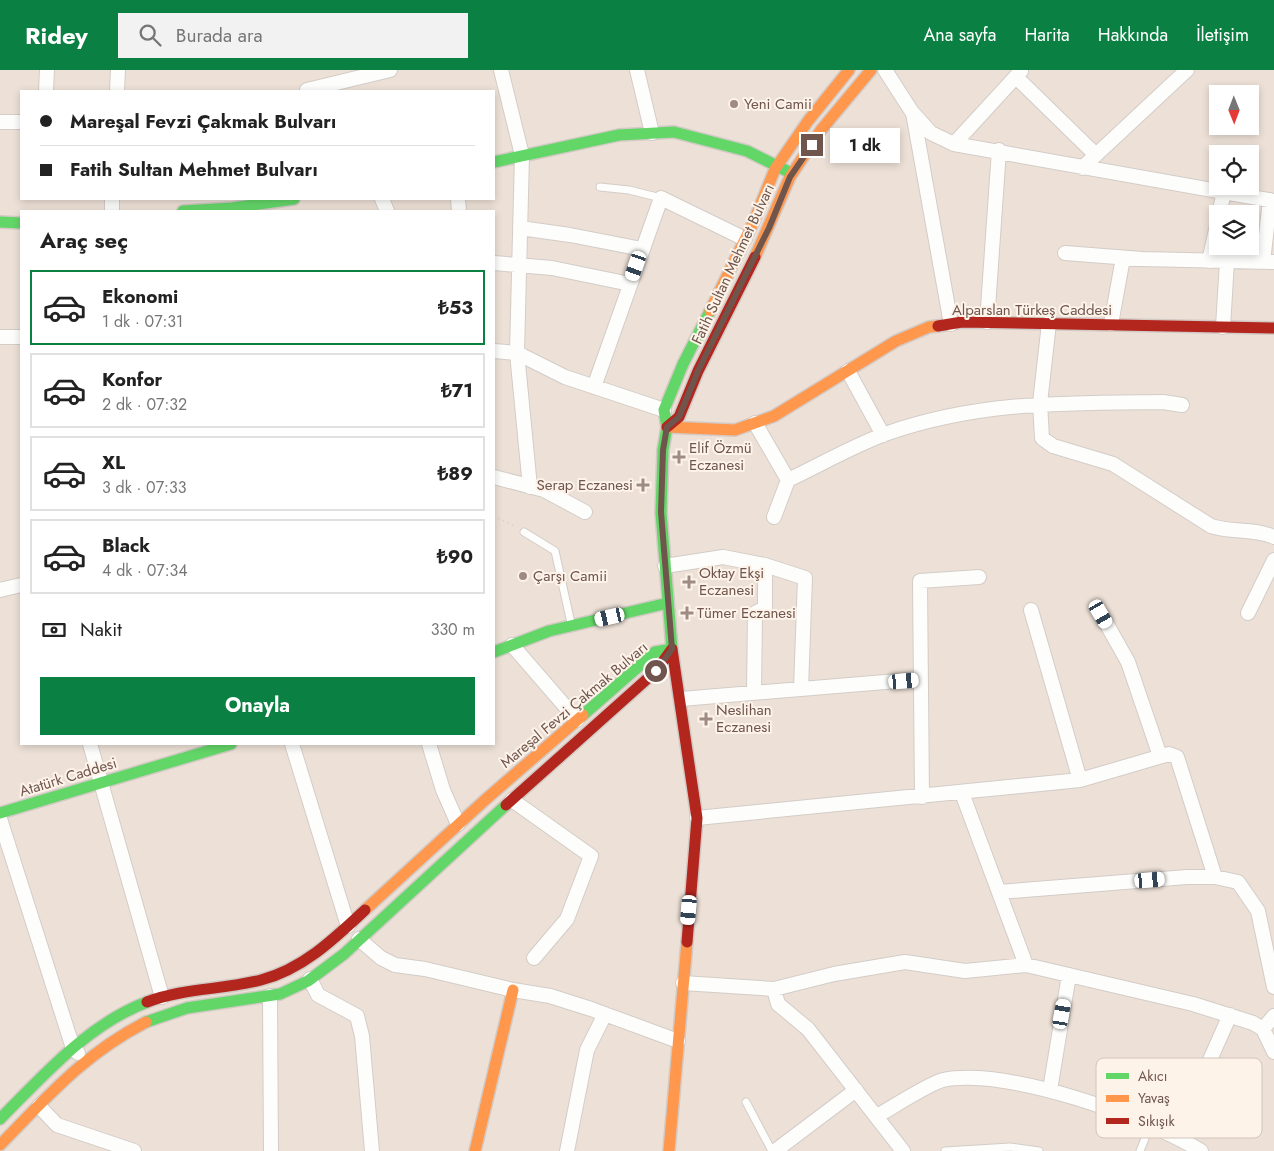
<!DOCTYPE html>
<html lang="tr">
<meta charset="utf-8">
<style>
:root{--surface:#fff;--page:#f2f2f2;--text:#222;--muted:#767676;--line:#e0e0e0;--accent:#0b8043}
body{margin:0;font-family:Jost,sans-serif;background:var(--page);color:var(--text);height:100vh;display:flex;flex-direction:column;font-size:19px;white-space:nowrap}
*{box-sizing:border-box;margin:0}
p{font-size:16px;color:var(--muted)}
.icon{flex:none;width:28px;height:28px;fill:none;stroke:currentColor;stroke-width:2;stroke-linecap:round;stroke-linejoin:round}
.map{position:relative;flex:1;overflow:hidden}
.panel{position:absolute;left:20px;top:140px;width:475px;height:535px;display:flex;flex-direction:column;background:var(--surface);border-radius:0px;box-shadow:0 2px 8px #0003}
.panel>*{flex:none}
.banner{position:absolute;left:20px;top:20px;width:475px;height:110px;border-radius:0px;box-shadow:0 2px 8px #0003;display:grid;align-content:center;height:110px;padding:0 20px;background:var(--surface)}
.needle{width:32px;rotate:179deg}
.tools{position:absolute;left:1209px;top:15px;display:grid;gap:10px}
.tools a{display:grid;place-items:center;width:50px;height:50px;border-radius:0px;background:var(--surface);box-shadow:0 2px 8px #0003;font-size:25px}
.end{position:absolute;width:22px;height:22px;margin:-11px;border:6px solid #6f554c;background:#fff;box-shadow:0 0 0 2px #fff}
.from{border-radius:50%}
.bubble{position:absolute;height:35px;border-radius:0px;background:var(--surface);box-shadow:0 2px 8px #0003;font-size:16px;font-weight:700;line-height:35px;text-align:center}
.car{position:absolute;width:15px;height:30px;margin:-15px -8px;border-radius:6px;box-shadow:0 0 4px 1px #0007;background:linear-gradient(#fff 24%,#345 0 40%,#fff 0 76%,#345 0 86%,#fff 0)}
.banner b{display:flex;align-items:center;gap:18px;height:48px;font-size:19px}
.banner b+b{border-top:1px solid var(--line)}
.banner i{width:12px;height:12px;background:var(--text)}
ul{padding:0;list-style:none}
li{display:flex;align-items:center;gap:15px;height:75px;margin:0 10px 8px;padding:0 10px;border:2px solid var(--line);border-radius:0px}
li div{flex:1}
li b{display:block;font-size:19px}
li em{font-style:normal;font-weight:700}
li.on{border-color:var(--accent)}
li>.icon{width:45px;height:45px;stroke-width:1.5}
h2{padding:0 20px;font-size:22px;line-height:60px}
.pay{display:flex;align-items:center;gap:12px;height:55px;padding:0 20px;font-size:19px}
.pay p{margin-inline-start:auto}
.button{display:flex;gap:10px;margin-top:auto;padding:10px 20px}
.button a{flex:1;height:58px;border-radius:0px;background:var(--accent);color:#fff;font-size:20px;font-weight:700;line-height:58px;text-align:center}
header{display:flex;align-items:center;gap:30px;box-sizing:border-box;height:70px;padding:0 25px;background:var(--accent);color:#fff}
header strong{font-size:24px}
nav{display:flex;gap:28px;margin-inline-start:auto;font-size:18px}
.search{width:350px;height:45px;background:var(--page);display:flex;align-items:center;gap:12px;box-sizing:border-box;padding:0 18px;border-radius:0px;color:var(--muted);font-size:19px}
.map>svg:first-child{display:block}
.residential{fill:#ede1d7;fill-rule:evenodd}
.lines{fill:none;stroke-linecap:round;stroke-linejoin:round}
.lane-casing{stroke:#d3ccc7;stroke-width:9}
.street-casing{stroke:#d3ccc7;stroke-width:16}
.fast-casing{stroke:#d3cac6;stroke-width:14}
.slow-casing{stroke:#d3cac6;stroke-width:14}
.jam-casing{stroke:#d3cac6;stroke-width:14}
.path{stroke:#d6ceca;stroke-width:2;stroke-dasharray:1 4;stroke-linecap:butt}
.lane{stroke:#fdfdfc;stroke-width:7}
.street{stroke:#fdfdfc;stroke-width:14}
.fast{stroke:#63d668;stroke-width:11}
.slow{stroke:#ff974d;stroke-width:11}
.jam{stroke:#b3261e;stroke-width:11}
.route{stroke:#6f554c;stroke-width:6}
.poi-dot{fill:#9e8b83;stroke:#fdf3e9;stroke-width:2}
.labels{text-anchor:middle;stroke-width:4;stroke-linejoin:round;paint-order:stroke}
.poi-label{font-size:15px;fill:#6f554c;stroke:#fdf3e9;text-anchor:start}
.street-label{font-size:15px;fill:#6f554c;stroke:#fdf3e9}
.key{fill:#fdf3e9;stroke:#d2c4ba;stroke-width:1}
.key-label{font-size:14px;fill:#6f554c}
</style>
<header>
<strong>Ridey</strong>
<div class="search"><svg class="icon" aria-label="search" viewBox="0 0 24 24"><circle cx="10" cy="10" r="6"/><path d="M15 15l6 6"/></svg>Burada ara</div>
<nav><a>Ana sayfa</a><a>Harita</a><a>Hakkında</a><a>İletişim</a></nav>
</header>
<div class="map">
<svg width="1274" height="1081" viewBox="0 0 1274 1081">
<rect width="100%" height="100%" fill="#f4efe9"/>
<path class="residential" d="M0 0H1274V1081H0ZM21 21H494V129H21ZM1218 24H1250V56H1218ZM1218 84H1250V116H1218ZM21 141H494V674H21ZM1218 144H1250V176H1218Z"/>
<g class="lines">
<defs>
<path id="lane" d="M600 117 629 120 661 128
M524 462 555 481 571 553
M746 1032 772 1081
M945 1081 1010 1077 1039 1081
M1140 1081 1150 1056"/>
<path id="street" d="M501 0 522 85 517 283 530 417
M637 0 652 63
M885 0 912 42 931 63 954 74 1274 131
M1016 7 1096 85
M307 20 390 0
M46 21 47 0
M117 21 118 0
M913 43 951 254
M0 52H21
M954 74 1021 1
M1082 98 1187 0
M382 129 387 141
M458 129 459 141
M112 141V129
M1219 144 1224 122
M520 158 570 165 642 179
M1065 183 1142 189 1274 192
M1209 191 1218 151
M1263 192 1270 130
M494 193 552 198 630 214
M987 252 999 80
M1049 253 1040 333 1042 368 1053 376 1113 394 1211 456C1232 463 1253 458 1274 467
M1111 254 1123 188
M1223 257 1227 191
M0 267H21
M494 281 517 283 565 307 664 340
M848 301 883 365
M594 317 661 128 745 169
M755 353 788 410
M494 407 544 420 585 442
M774 447 788 410C820 395 854 375 888 363 980 331 1067 333 1163 332L1182 335
M665 496 723 487 765 495 805 508 801 619
M0 520 21 515
M1031 540 1080 710
M1248 543 1274 490
M1101 544 1128 592 1160 686
M512 575 577 650
M754 623 755 543 765 538V495
M681 629 921 609
M90 674 162 927
M292 674 348 856
M429 674 443 720 458 754
M962 723 1026 895
M922 727 920 511 979 507
M512 730 591 786 567 849 534 888
M697 748 1080 710 1169 684 1177 687 1215 807
M0 749 73 978 78 983
M999 822 1187 807H1215L1238 812 1258 841 1274 917
M359 869 381 888 395 895 425 899 513 920 550 926 591 939 678 971
M310 909 318 925 357 946 362 966 372 1081
M683 913 774 919 834 904 905 892 965 901 1026 895 1193 934 1253 953 1263 959 1274 982
M774 919 778 934 808 959 903 1081
M270 926 271 1081
M1263 959 1274 946
M1050 1020 1069 905
M39 1036 57 1055 134 1081
M877 1046C891 1038 930 1013 943 1010 1007 997 1146 1047 1201 1081
M1176 1066 1230 945
M567 1081 587 980 605 944
M775 1081 856 1020"/>
<path id="fast" d="M494 92 619 65 674 62 747 81 791 103
M183 141 232 138 294 129
M0 152 21 153
M672 579 661 443 663 380 667 357 664 340 683 294 710 241
M494 582 549 561 668 533
M583 645 655 582 672 579
M0 743 231 674
M146 952 187 938 280 924 308 911 344 884 506 735
M0 1049C44 1005 87 955 147 932"/>
<path id="slow" d="M755 187 790 107 821 60 871 0
M710 241 754 151 775 99 808 51 849 0
M667 357 735 360 774 346 896 271 929 257 938 256
M365 840 485 730 583 645
M0 1075C48 1026 84 984 146 952
M475 1081 513 920
M669 1081 687 872"/>
<path id="jam" d="M938 256 962 252 1274 258
M667 357 679 347 698 301 755 187
M672 579 697 748 687 872
M506 735 656 601 672 579
M147 932C183 918 223 920 261 910 303 899 334 869 365 840"/>
</defs>
<use href="#lane" class="lane-casing"/>
<use href="#street" class="street-casing"/>
<use href="#fast" class="fast-casing"/>
<use href="#slow" class="slow-casing"/>
<use href="#jam" class="jam-casing"/>
<path class="path" d="M494 446 516 457"/>
<use href="#lane" class="lane"/>
<use href="#street" class="street"/>
<use href="#fast" class="fast"/>
<use href="#slow" class="slow"/>
<use href="#jam" class="jam"/>
</g>
<g class="lines">
<path class="route" d="M656 601 672 579 661 442 663 380 667 357 679 347 698 301 769 158 790 107 812 75"/>
</g>
<g class="poi-dot">
<circle cx="734" cy="34" r="5"/>
<path d="M676.5 379.5h5v5h5v5h-5v5h-5v-5h-5v-5h5z"/>
<path d="M640.5 407.5h5v5h5v5h-5v5h-5v-5h-5v-5h5z"/>
<circle cx="523" cy="506" r="5"/>
<path d="M686.5 504.5h5v5h5v5h-5v5h-5v-5h-5v-5h5z"/>
<path d="M684.5 535.5h5v5h5v5h-5v5h-5v-5h-5v-5h5z"/>
<path d="M703.5 641.5h5v5h5v5h-5v5h-5v-5h-5v-5h5z"/>
</g>
<g class="labels">
<g class="poi-label">
<text x="744" y="39">Yeni Camii</text>
<text x="689" y="383">Elif Özmü<tspan x="689" dy="17">Eczanesi</tspan></text>
<text x="633" y="420" text-anchor="end">Serap Eczanesi</text>
<text x="699" y="508">Oktay Ekşi<tspan x="699" dy="17">Eczanesi</tspan></text>
<text x="533" y="511">Çarşı Camii</text>
<text x="697" y="548">Tümer Eczanesi</text>
<text x="716" y="645">Neslihan<tspan x="716" dy="17">Eczanesi</tspan></text>
</g>
<g class="street-label">
<text transform="translate(733 194) rotate(-65)" y="5">Fatih Sultan Mehmet Bulvarı</text>
<text x="1032" y="245">Alparslan Türkeş Caddesi</text>
<text transform="translate(574 635) rotate(-40)" y="5">Mareşal Fevzi Çakmak Bulvarı</text>
<text transform="translate(68 707) rotate(-17)" y="5">Atatürk Caddesi</text>
</g>
</g>
<rect x="1096" y="988" width="166" height="80" rx="8" class="key"/>
<rect x="1106" y="1003" width="23" height="6" fill="#63d668"/>
<rect x="1106" y="1025" width="23" height="7" fill="#ff974d"/>
<rect x="1106" y="1048" width="23" height="6" fill="#b3261e"/>
<g class="key-label">
<text x="1138" y="1011">Akıcı</text>
<text x="1138" y="1033">Yavaş</text>
<text x="1138" y="1056">Sıkışık</text>
</g>
</svg>
<div class="tools">
<a><svg class="needle" viewBox="-14 -14 28 28"><path d="M0-13l5 13h-10z" fill="#e53935"/><path d="M0 13l5-13h-10z" fill="#767676"/></svg></a>
<a><svg class="icon" aria-label="locate" viewBox="0 0 24 24"><circle cx="12" cy="12" r="6"/><path d="M12 2v4M12 18v4M2 12h4M18 12h4"/></svg></a>
<a><svg class="icon" aria-label="layers" viewBox="0 0 24 24"><path d="M12 4l9 5-9 5-9-5zM3 14l9 5 9-5"/></svg></a>
</div>
<i class="end from" style="left:656px;top:601px"></i>
<i class="end" style="left:812px;top:75px"></i>
<div class="bubble" style="left:830px;top:58px;width:70px">1 dk</div>
<i class="car" style="left:636px;top:196px;rotate:199deg"></i>
<i class="car" style="left:1101px;top:544px;rotate:150deg"></i>
<i class="car" style="left:610px;top:547px;rotate:257deg"></i>
<i class="car" style="left:904px;top:611px;rotate:85deg"></i>
<i class="car" style="left:1150px;top:810px;rotate:85deg"></i>
<i class="car" style="left:689px;top:840px;rotate:185deg"></i>
<i class="car" style="left:1062px;top:944px;rotate:10deg"></i>
<div class="banner">
<b><i class="from"></i>Mareşal Fevzi Çakmak Bulvarı</b>
<b><i></i>Fatih Sultan Mehmet Bulvarı</b>
</div>
<section class="panel">
<h2>Araç seç</h2>
<ul>
<li class="on"><svg class="icon" aria-label="car" viewBox="0 0 24 24"><path d="M5 17H2v-5l4-1 3-4h7l3 4 3 1v5h-3M9 17h6M6 11h13"/><circle cx="7" cy="17" r="2"/><circle cx="17" cy="17" r="2"/></svg><div><b>Ekonomi</b><p>1 dk · 07:31</p></div><em>₺53</em></li>
<li><svg class="icon" aria-label="car" viewBox="0 0 24 24"><path d="M5 17H2v-5l4-1 3-4h7l3 4 3 1v5h-3M9 17h6M6 11h13"/><circle cx="7" cy="17" r="2"/><circle cx="17" cy="17" r="2"/></svg><div><b>Konfor</b><p>2 dk · 07:32</p></div><em>₺71</em></li>
<li><svg class="icon" aria-label="car" viewBox="0 0 24 24"><path d="M5 17H2v-5l4-1 3-4h7l3 4 3 1v5h-3M9 17h6M6 11h13"/><circle cx="7" cy="17" r="2"/><circle cx="17" cy="17" r="2"/></svg><div><b>XL</b><p>3 dk · 07:33</p></div><em>₺89</em></li>
<li><svg class="icon" aria-label="car" viewBox="0 0 24 24"><path d="M5 17H2v-5l4-1 3-4h7l3 4 3 1v5h-3M9 17h6M6 11h13"/><circle cx="7" cy="17" r="2"/><circle cx="17" cy="17" r="2"/></svg><div><b>Black</b><p>4 dk · 07:34</p></div><em>₺90</em></li>
</ul>
<div class="pay"><svg class="icon" aria-label="cash" viewBox="0 0 24 24"><path d="M3 7h18v10H3z"/><circle cx="12" cy="12" r="2"/></svg>Nakit<p>330 m</p></div>
<div class="button"><a>Onayla</a></div>
</section>
</div>
